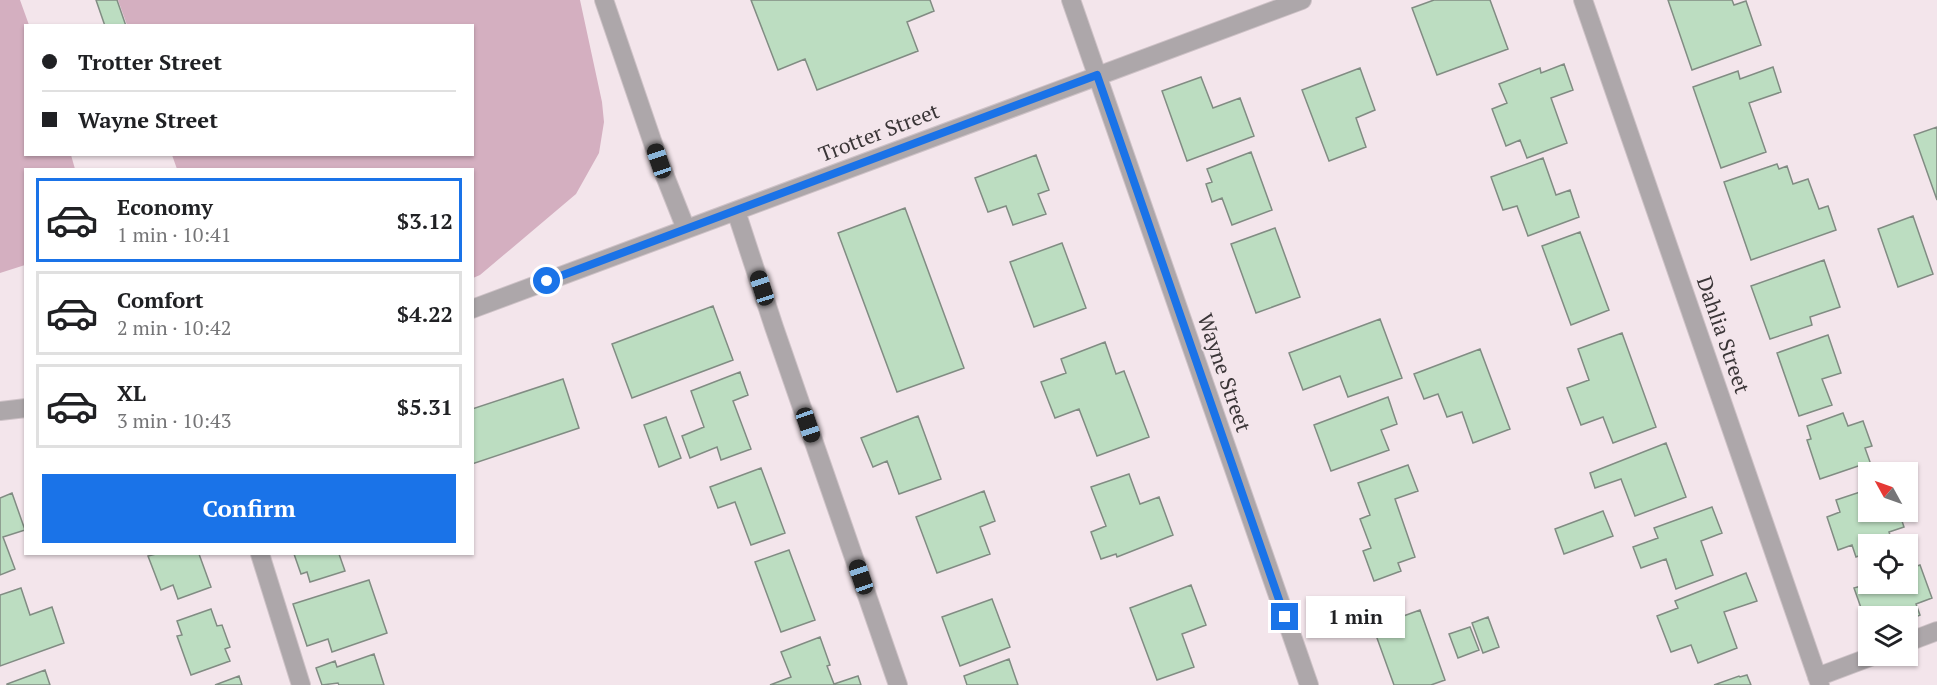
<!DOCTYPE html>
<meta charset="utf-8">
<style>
:root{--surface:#fff;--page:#f2f2f2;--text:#202124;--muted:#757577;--line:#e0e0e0;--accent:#1a73e8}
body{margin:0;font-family:"PT Serif",serif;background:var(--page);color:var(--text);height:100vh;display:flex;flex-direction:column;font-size:22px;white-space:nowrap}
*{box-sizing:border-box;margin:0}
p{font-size:20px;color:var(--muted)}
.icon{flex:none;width:33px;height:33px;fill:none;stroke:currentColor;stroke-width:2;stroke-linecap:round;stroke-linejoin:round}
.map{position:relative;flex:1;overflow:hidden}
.side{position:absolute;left:24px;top:168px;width:450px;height:387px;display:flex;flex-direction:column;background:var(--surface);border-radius:0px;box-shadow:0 2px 4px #0004}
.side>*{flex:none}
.top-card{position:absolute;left:24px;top:24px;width:450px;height:132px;border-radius:0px;box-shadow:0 2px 4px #0004;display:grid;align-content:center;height:132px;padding:0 18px;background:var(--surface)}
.needle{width:39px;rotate:310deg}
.buttons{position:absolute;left:1858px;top:462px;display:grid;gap:12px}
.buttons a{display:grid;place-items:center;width:60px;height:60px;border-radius:0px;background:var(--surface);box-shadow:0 2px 4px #0004;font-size:30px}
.end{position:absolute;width:27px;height:27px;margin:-14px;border:8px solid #1a73e8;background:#fff;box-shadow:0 0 0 3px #fff}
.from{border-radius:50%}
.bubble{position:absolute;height:42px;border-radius:0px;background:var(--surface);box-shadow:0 2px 4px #0004;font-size:20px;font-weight:800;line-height:42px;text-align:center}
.car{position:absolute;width:18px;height:36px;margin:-18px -9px;border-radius:8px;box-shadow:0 0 4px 2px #0007;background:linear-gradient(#222 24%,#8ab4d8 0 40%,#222 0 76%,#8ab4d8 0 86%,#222 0)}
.top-card b{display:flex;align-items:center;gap:21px;height:57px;font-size:22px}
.top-card b+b{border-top:2px solid var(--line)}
.top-card i{width:15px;height:15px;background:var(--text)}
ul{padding:10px 0 0;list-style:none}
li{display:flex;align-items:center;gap:18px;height:84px;margin:0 12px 9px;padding:0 6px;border:3px solid var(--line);border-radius:0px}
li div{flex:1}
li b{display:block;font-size:22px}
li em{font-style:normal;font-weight:800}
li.active{border-color:var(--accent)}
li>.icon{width:54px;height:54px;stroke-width:1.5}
.action{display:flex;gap:12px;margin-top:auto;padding:12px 18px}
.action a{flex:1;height:69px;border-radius:0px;background:var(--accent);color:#fff;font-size:24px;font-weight:800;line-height:69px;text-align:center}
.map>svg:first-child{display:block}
.green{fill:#d4afc0}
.building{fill:#bcddc1;stroke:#818c83;stroke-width:1.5}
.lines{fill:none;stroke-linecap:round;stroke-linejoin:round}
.minor-casing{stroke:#cec2c7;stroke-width:20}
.minor{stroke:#ada7aa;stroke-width:18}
.route{stroke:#1a73e8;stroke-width:8}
.labels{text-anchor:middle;stroke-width:4.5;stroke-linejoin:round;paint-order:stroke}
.street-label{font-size:21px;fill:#3a3537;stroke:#f3e5eb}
</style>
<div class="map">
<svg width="1937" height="685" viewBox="0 0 1937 685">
<rect width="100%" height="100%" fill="#f3e5eb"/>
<path class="green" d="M0 0H20L29 25 26 26V154L71 155 75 169 26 170 25 265 0 273Z
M118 0H580L602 102 604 122 599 153 576 194 480 275 473 278 472 170 177 169 172 155 472 154V26L127 25Z"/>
<path class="building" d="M96 0H117L126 26H105Z
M751 0H930L934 11 907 22 918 51 817 90 805 59 778 70Z
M1434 0H1490L1508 49 1437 75 1412 8Z
M1668 0H1732L1734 5 1746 1 1761 45 1692 70Z
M1564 64 1573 90 1551 98 1567 143 1527 158 1520 140 1506 146 1492 109 1507 103 1499 84 1540 68 1541 73Z
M1773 67 1781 92 1749 103 1766 152 1721 168 1693 87 1738 71 1740 79Z
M1360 68 1375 110 1356 118 1366 147 1329 161 1302 90Z
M1201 77 1213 108 1240 98 1254 136 1187 161 1162 91Z
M1937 127V200L1914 135Z
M1251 152 1272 210 1232 225 1222 198 1212 202 1206 184 1212 182 1207 169Z
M1036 155 1049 190 1038 194 1046 214 1013 225 1006 206 988 212 975 178Z
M1543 158 1556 195 1570 190 1579 217 1528 236 1517 206 1503 210 1491 177Z
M1777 164 1779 169 1787 166 1793 184 1808 179 1819 209 1828 206 1836 230 1751 260 1724 182Z
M905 208 964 368 897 392 838 233Z
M1913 216 1933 274 1898 287 1878 229Z
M1275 228 1300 297 1256 313 1231 244Z
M1580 232 1609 310 1571 325 1542 246Z
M1062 243 1086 308 1034 327 1010 262Z
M1824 260 1840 307 1810 317 1812 325 1770 339 1751 286Z
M713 306 733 360 632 398 612 344Z
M1380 319 1402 378 1348 397 1340 376 1303 390 1289 353Z
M1622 333 1656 427 1613 443 1603 417 1581 425 1567 388 1589 380 1578 349Z
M1828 335 1841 373 1822 379 1832 405 1799 416 1777 353Z
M1105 342 1116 374 1124 371 1149 437 1097 456 1079 409 1055 418 1041 382 1066 373 1061 359Z
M1480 349 1510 429 1473 443 1462 412 1447 417 1438 394 1424 399 1414 374Z
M740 372 748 395 733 401 751 449 721 460 717 447 690 458 682 436 704 427 691 391Z
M563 379 579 428 472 464V409Z
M1388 397 1397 424 1381 430 1389 450 1331 471 1314 425Z
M1843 413 1848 426 1863 421 1872 446 1865 448 1870 462 1820 479 1807 440 1811 439 1807 426Z
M918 416 941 479 899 494 887 461 873 467 861 438Z
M666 417 681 458 659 467 644 425Z
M1666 443 1686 497 1635 516 1621 479 1595 488 1590 473Z
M1408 465 1418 491 1395 499 1415 557 1398 563 1401 571 1374 581 1363 551 1371 548 1360 519 1370 515 1358 483Z
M761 468 785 533 751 545 735 502 718 508 710 487Z
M1129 474 1140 504 1159 497 1173 535 1117 557 1116 554 1101 559 1091 532 1106 526 1091 487Z
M1869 489V512H1899L1904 527 1889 532 1893 544H1869V552L1856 557 1852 545 1838 550 1827 517 1840 512 1836 500Z
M984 491 995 521 980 527 990 554 937 573 916 517Z
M12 493 25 530 3 537 15 569 0 575V498Z
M1712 507 1722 533 1701 541 1713 575 1676 589 1666 559 1641 568 1633 547 1658 538 1654 528Z
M1603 511 1613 536 1564 554 1555 529Z
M789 550 815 620 781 632 755 562Z
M156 554H199L211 587 178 599 173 585 161 590 148 556Z
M294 554H339L345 571 310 582 307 572 301 574Z
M1920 565 1932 598 1916 604 1920 615 1908 620V616H1869V621L1866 622 1854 588 1868 584 1864 572 1869 570V584H1908V569Z
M1746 573 1757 601 1724 612 1737 648 1698 663 1691 645 1671 652 1657 616 1678 608 1675 601Z
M369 580 387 633 332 652 328 639 307 646 293 604Z
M1191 585 1206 625 1182 634 1194 667 1157 680 1130 608Z
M21 588 30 615 52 607 64 643 0 666V595Z
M992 599 1010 647 960 666 942 617Z
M211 609 217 626 222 625 230 647 225 649 230 661 191 675 177 636 182 635 177 621Z
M1420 610 1445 680 1431 685H1394L1373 627Z
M1488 617 1499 647 1483 653 1472 623Z
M1470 627 1479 650 1458 658 1449 634Z
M820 637 830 665 827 666 834 684 858 676 861 685H770L791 677 781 652Z
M374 654 384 685H339L338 683 322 685 316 668 335 661 337 667Z
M1009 659 1018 685H967L964 676Z
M45 670 50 685H7V684Z
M1747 675 1751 685H1714L1739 676 1740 677Z
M239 676 242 685H215Z"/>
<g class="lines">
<defs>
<path id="minor" d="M604 0 659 161 686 229
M1071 0 1309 685
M1583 0 1820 685
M736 211 774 327 898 685
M472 309 1302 0
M0 411 26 408
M260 554 301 685
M1908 642 1937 631
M1817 677 1873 656"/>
</defs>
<use href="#minor" class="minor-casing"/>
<use href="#minor" class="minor"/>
</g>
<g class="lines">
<path class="route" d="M547 281 1097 75 1285 617"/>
</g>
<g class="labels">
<g class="street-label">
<text transform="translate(879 133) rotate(-21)" y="7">Trotter Street</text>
<text transform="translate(1723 335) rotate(71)" y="7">Dahlia Street</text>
<text transform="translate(1224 373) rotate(71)" y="7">Wayne Street</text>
</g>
</g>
</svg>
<div class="buttons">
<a><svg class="needle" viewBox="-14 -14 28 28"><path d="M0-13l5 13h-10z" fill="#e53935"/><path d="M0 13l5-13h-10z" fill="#757577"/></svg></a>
<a><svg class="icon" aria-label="locate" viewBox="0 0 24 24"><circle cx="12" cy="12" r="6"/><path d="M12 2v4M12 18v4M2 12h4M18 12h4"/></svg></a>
<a><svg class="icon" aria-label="layers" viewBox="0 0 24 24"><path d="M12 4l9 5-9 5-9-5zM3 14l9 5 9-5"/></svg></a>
</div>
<i class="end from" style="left:547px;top:281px"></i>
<i class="end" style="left:1285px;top:617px"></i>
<div class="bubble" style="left:1306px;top:596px;width:99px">1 min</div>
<i class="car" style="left:659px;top:161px;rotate:341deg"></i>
<i class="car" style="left:762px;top:288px;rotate:342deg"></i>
<i class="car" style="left:808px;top:425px;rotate:161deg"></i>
<i class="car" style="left:861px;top:577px;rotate:341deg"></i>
<div class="top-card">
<b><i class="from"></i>Trotter Street</b>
<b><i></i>Wayne Street</b>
</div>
<section class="side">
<ul>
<li class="active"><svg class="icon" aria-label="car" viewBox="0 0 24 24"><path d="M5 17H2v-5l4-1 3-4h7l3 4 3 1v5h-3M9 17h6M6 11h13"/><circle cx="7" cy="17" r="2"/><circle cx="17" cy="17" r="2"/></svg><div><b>Economy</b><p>1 min · 10:41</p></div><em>$3.12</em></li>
<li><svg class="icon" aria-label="car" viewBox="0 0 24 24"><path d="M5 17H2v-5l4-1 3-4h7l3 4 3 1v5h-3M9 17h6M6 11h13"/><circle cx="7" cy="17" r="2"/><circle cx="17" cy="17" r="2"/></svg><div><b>Comfort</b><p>2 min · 10:42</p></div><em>$4.22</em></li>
<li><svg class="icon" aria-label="car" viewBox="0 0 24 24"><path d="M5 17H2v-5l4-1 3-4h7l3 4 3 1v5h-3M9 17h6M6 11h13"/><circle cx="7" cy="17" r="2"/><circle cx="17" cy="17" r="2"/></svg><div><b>XL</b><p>3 min · 10:43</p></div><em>$5.31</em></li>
</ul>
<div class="action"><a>Confirm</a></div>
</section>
</div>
